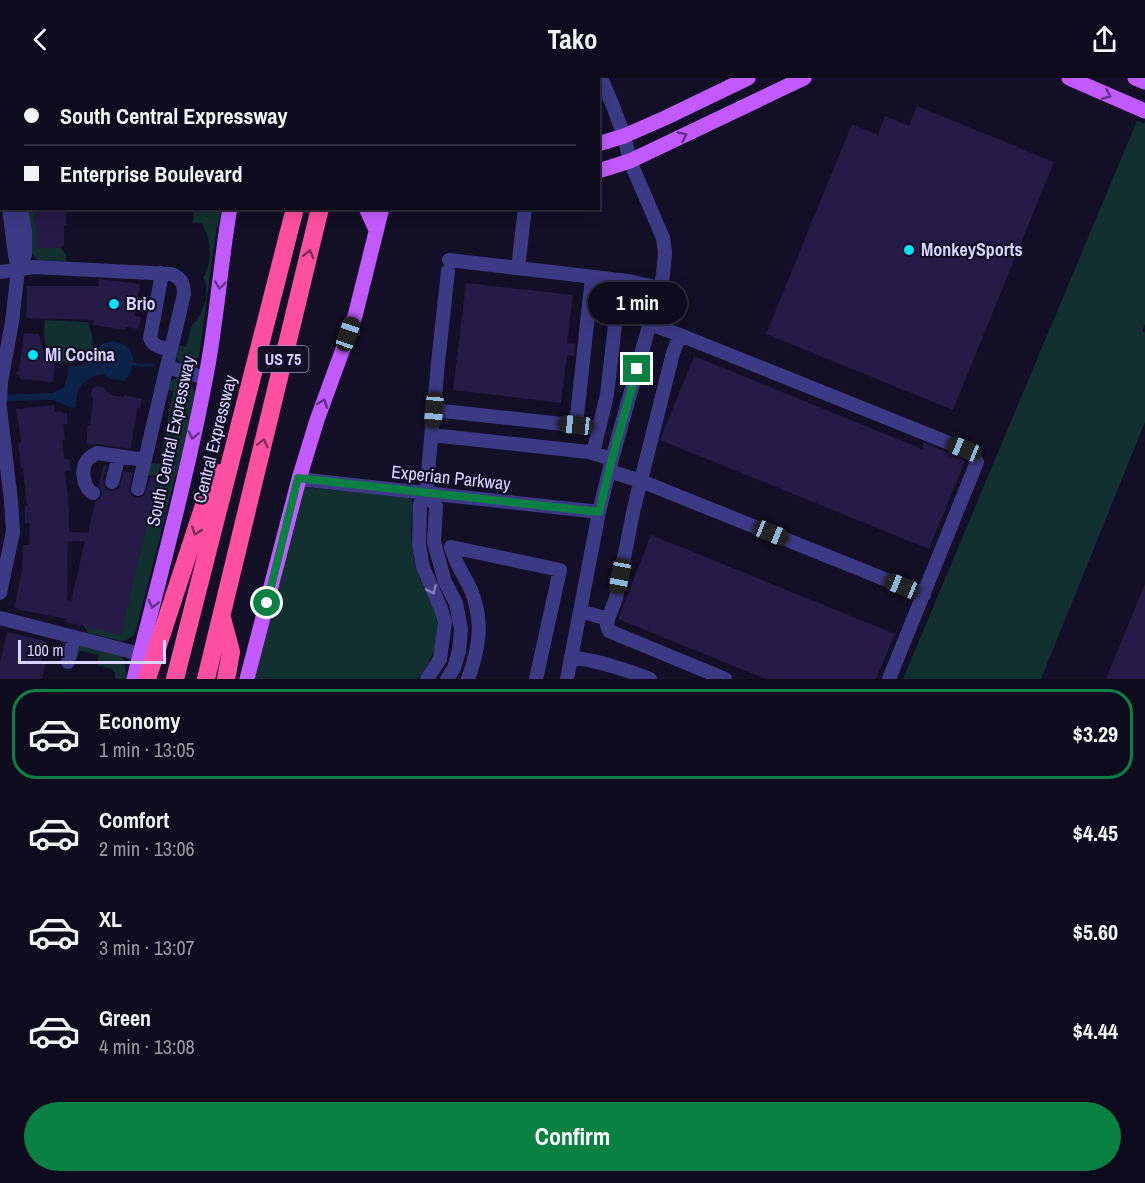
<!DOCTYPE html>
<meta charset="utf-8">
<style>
:root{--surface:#0e0b1c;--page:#1c1929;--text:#f1f3f6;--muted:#9b9ba3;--line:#2e2b3b;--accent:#0b8043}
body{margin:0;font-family:"Archivo Narrow",sans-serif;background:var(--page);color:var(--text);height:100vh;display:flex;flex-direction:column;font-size:22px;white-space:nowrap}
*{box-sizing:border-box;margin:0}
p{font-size:20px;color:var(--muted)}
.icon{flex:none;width:33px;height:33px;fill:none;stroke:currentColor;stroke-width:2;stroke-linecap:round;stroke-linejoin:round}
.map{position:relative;height:601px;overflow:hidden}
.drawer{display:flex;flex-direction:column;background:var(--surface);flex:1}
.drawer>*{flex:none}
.banner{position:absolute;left:0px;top:0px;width:600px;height:132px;box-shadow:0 3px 15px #0003,0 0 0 2px var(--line);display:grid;align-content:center;height:132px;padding:0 24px;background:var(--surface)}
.scale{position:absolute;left:18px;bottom:15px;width:148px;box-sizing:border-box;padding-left:6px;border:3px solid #d9d4ff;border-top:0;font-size:16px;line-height:21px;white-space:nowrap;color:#d9d4ff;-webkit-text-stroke:4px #130f26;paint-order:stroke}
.end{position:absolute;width:27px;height:27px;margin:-14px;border:8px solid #0b8043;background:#fff;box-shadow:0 0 0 3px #fff}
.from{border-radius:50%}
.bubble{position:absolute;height:42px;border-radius:21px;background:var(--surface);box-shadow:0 3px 15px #0003,0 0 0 2px var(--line);font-size:20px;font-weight:700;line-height:42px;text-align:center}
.car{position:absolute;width:18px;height:36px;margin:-18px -9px;border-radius:8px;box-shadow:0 0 4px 2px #0007;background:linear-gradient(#222 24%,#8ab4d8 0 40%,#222 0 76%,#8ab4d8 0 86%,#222 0)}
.banner b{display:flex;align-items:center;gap:21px;height:57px;font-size:22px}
.banner b+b{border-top:2px solid var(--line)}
.banner i{width:15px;height:15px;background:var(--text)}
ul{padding:10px 0 0;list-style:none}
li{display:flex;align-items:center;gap:18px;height:90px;margin:0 12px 9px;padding:0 12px;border:3px solid transparent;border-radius:24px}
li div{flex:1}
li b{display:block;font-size:22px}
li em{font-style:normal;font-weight:700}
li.active{border-color:var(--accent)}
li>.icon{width:54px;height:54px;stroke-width:1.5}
.primary-button{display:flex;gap:12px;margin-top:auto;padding:12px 24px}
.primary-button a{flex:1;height:69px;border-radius:36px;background:var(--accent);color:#fff;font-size:24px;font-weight:700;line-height:69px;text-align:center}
header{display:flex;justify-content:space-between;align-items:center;height:78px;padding:0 24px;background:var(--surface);font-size:27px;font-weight:700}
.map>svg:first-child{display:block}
.green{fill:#12302f}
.water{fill:#0c2248}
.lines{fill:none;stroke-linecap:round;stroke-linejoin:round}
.stream{stroke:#0c2248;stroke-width:3}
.building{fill:#241b47;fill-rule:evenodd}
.minor{stroke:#3d3a85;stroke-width:14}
.major{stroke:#c25bff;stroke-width:15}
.highway{stroke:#ff4fa3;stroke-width:18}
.oneway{stroke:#623188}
.oneway2{stroke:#7d2c5e}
.oneway3{stroke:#837fbc}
.route{stroke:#0b8043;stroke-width:8}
.poi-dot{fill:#00e5ff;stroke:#130f26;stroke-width:2}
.labels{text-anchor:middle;stroke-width:4.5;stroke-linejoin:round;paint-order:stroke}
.shield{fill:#130f26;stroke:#9e99be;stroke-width:1.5}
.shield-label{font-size:16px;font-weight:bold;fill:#d9d4ff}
.poi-label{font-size:18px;font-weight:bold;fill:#d9d4ff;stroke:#130f26;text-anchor:start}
.street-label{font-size:18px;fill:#d9d4ff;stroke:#130f26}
</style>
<header><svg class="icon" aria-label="back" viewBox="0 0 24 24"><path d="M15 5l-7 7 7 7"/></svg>Tako<svg class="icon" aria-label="share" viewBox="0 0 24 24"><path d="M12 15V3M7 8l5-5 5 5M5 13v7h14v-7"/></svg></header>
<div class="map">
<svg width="1145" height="601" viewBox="0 0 1145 601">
<rect width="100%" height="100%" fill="#130f26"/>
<path class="green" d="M1137 43 1145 45V246L1142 253 1145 254V344L1041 601H903Z
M25 131H36L37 169H60L66 177V183L38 182 31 175Z
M194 131H222L216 153 199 279C194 286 184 291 178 282 175 278 176 272 176 267L186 269 191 249 200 237 206 221V204L203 200C213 182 212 162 201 145H193Z
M45 242 88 244C90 251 94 260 93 267 92 282 73 289 60 283 55 281 49 275 47 270 43 262 44 251 45 242Z
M179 300C189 303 193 307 196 317L184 376 175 400 135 556 127 562 121 563 88 555 84 548 118 555 156 399 148 397 151 385 160 386 173 313 164 311C167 304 171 301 179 300Z
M303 409 405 419 411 421 413 426C413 437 410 448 411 458 411 469 414 480 416 490 420 504 427 515 433 528 444 553 434 581 418 601H255Z
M80 567 120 577 124 582 127 601H115V595L112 591 97 587 99 577 80 573 77 581 74 580 77 571Z"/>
<path class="water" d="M114 263C115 264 123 266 124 267 138 275 134 294 124 303L110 301 104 296C84 299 76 309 76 329L72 330 53 322 0 323V317L53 315 64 309 68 296V288C88 289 90 280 101 266Z"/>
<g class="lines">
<path class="stream" d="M131 285 139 287H153"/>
</g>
<path class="building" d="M917 28 1054 84 953 332 766 256 852 46 878 57 885 38 909 48Z
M34 130H67L66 148 64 147V167L59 170H36V147H33Z
M99 201 140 206 135 238 141 239 138 251 126 249 125 252 93 247V242L26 240 27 208H98Z
M466 205 573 217 567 265 575 266 574 278 567 277 561 325 453 312Z
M24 255 39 256 44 275 55 287 53 304 24 301 22 302 16 295 19 292Z
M694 278 922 371 924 365 960 379 965 383 929 471 660 362Z
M96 308 103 309 110 317 124 319V317L142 321 140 330H137L131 371 98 366 87 367V347L90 348 93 320 91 318 92 311Z
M54 327V334L62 333V335H67L68 346H63L65 362H62L64 381H69L71 392 65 393 69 430V454L88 455 95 424 100 421 102 416 101 412 99 408 103 387 107 388 103 402 104 407 106 411 110 413 115 412 119 410 124 393 133 395 129 413 132 418 137 420 141 419 145 417 150 399 158 400 121 557 66 544 67 541 20 532 15 529V527L22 491 23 467H29L30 445H25V428H27L23 390 21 391 18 365 21 364 16 331ZM68 463H85L71 523 67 522Z
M651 457 895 556 876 601H766L618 541Z
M1145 506V601H1106Z
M7 554 46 563 41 585 45 586 42 601H0V585Z"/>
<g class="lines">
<path class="minor" d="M3 0V2
M24 0V2
M515 2V0
M449 182 628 203 660 210
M518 190 525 130
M18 192 25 177V154L21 130
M0 194 34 189 171 196C181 200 184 205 184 216L138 411
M160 195 161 201 150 260C153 269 163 270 171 271
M649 246 680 257 964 371 973 377 977 384 889 601
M167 289 206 300
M0 324 1 304 12 244 18 192 15 177 9 130
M0 330 11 423 13 454 0 515
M434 332 599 350
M576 347 592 199
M432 357 589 374 612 381
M593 375 607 317 620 202
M609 393 641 403 924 517
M299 401 599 434
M112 404 119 378
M93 415C85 411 82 398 84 389 85 382 91 378 97 375L145 382
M426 415 436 428 434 464 445 504 456 525 461 551 459 573 454 590 447 601
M451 469 560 492 536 601
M451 469C453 475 455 481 458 487 462 496 468 504 471 512 484 544 479 571 468 601
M580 533 608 541 616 520 634 430 673 275 680 257
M0 540 140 576
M608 541 607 547 609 553 725 601
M571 579C598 583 625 591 650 601
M68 584 74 559
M427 601 440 581 445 544 441 531 423 489 419 467 420 426 426 415 438 285 448 193
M567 601 599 434 612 381 663 198 665 174 663 160 630 83 624 58 613 28 601 0"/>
<path class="major" d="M1069 0 1145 33
M1135 0 1145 4
M268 2 269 0
M413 2V0
M0 38H2
M0 66H2
M598 66 624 58 665 40 748 0
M598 93 630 83 804 0
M366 130 376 152
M134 601C159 500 187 400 206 298 217 243 220 186 230 130
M247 601 299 401 317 342 355 238 382 130"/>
<path class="highway" d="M328 2V0
M352 2 353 0
M222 540 231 574 226 601
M147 601 205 424 220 395
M175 601 295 130
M206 601 320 130"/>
</g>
<defs><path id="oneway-chevron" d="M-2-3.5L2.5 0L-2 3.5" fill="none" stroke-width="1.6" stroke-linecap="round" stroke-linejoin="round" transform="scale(1.5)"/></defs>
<g class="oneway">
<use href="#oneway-chevron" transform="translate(1107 17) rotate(24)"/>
<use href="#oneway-chevron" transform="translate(683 58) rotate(-25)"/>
<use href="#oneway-chevron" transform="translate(220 207) rotate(97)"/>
<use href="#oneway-chevron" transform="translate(323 325) rotate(-70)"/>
<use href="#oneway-chevron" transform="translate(193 357) rotate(102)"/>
<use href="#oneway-chevron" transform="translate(153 526) rotate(104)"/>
</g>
<g class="oneway2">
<use href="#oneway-chevron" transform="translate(309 176) rotate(-76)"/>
<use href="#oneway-chevron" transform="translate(263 365) rotate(-76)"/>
<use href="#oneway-chevron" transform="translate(196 453) rotate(109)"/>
</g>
<use class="oneway3" href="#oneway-chevron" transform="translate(432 512) rotate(66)"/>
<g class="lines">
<path class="route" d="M267 525 298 400 599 434 612 381 637 291"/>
</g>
<g class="poi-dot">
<circle cx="909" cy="172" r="6"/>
<circle cx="114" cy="226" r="6"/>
<circle cx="33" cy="277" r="6"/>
</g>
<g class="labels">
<rect class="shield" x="257.5" y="268" width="51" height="26" rx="4.5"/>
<g class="shield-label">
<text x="283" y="287">US 75</text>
</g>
<g class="poi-label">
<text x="921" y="178">MonkeySports</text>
<text x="126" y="232">Brio</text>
<text x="45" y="283">Mi Cocina</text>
</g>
<g class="street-label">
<text transform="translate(215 361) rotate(-76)" y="6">Central Expressway</text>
<text transform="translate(171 363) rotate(-78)" y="6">South Central Expressway</text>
<text transform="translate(451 400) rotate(6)" y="6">Experian Parkway</text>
</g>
</g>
</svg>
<div class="scale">100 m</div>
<i class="end from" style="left:267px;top:525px"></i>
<i class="end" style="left:637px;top:291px"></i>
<div class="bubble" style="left:588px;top:204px;width:99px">1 min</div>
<i class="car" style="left:348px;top:256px;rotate:19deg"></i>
<i class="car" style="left:434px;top:332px;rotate:185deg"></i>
<i class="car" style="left:576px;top:347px;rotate:276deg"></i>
<i class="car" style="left:964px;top:371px;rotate:292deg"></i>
<i class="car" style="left:771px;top:455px;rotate:112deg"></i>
<i class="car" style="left:620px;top:498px;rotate:191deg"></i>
<i class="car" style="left:902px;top:508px;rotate:292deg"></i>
<div class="banner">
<b><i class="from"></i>South Central Expressway</b>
<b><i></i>Enterprise Boulevard</b>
</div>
</div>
<section class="drawer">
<ul>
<li class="active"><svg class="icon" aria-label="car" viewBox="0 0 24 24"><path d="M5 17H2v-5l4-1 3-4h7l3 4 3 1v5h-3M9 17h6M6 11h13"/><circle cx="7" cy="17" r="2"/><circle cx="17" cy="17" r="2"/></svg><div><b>Economy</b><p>1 min · 13:05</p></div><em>$3.29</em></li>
<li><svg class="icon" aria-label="car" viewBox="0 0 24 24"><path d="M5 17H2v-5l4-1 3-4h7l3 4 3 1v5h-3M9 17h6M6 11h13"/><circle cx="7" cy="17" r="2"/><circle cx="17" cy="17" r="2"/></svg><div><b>Comfort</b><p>2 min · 13:06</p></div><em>$4.45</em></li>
<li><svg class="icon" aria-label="car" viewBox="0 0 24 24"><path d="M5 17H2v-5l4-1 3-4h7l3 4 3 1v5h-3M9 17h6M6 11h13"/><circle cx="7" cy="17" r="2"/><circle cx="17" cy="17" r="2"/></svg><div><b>XL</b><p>3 min · 13:07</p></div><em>$5.60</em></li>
<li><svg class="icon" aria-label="car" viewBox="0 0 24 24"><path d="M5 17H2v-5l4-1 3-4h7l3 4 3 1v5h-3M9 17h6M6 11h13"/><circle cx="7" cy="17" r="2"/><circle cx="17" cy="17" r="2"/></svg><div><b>Green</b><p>4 min · 13:08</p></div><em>$4.44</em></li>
</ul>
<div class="primary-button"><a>Confirm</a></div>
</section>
